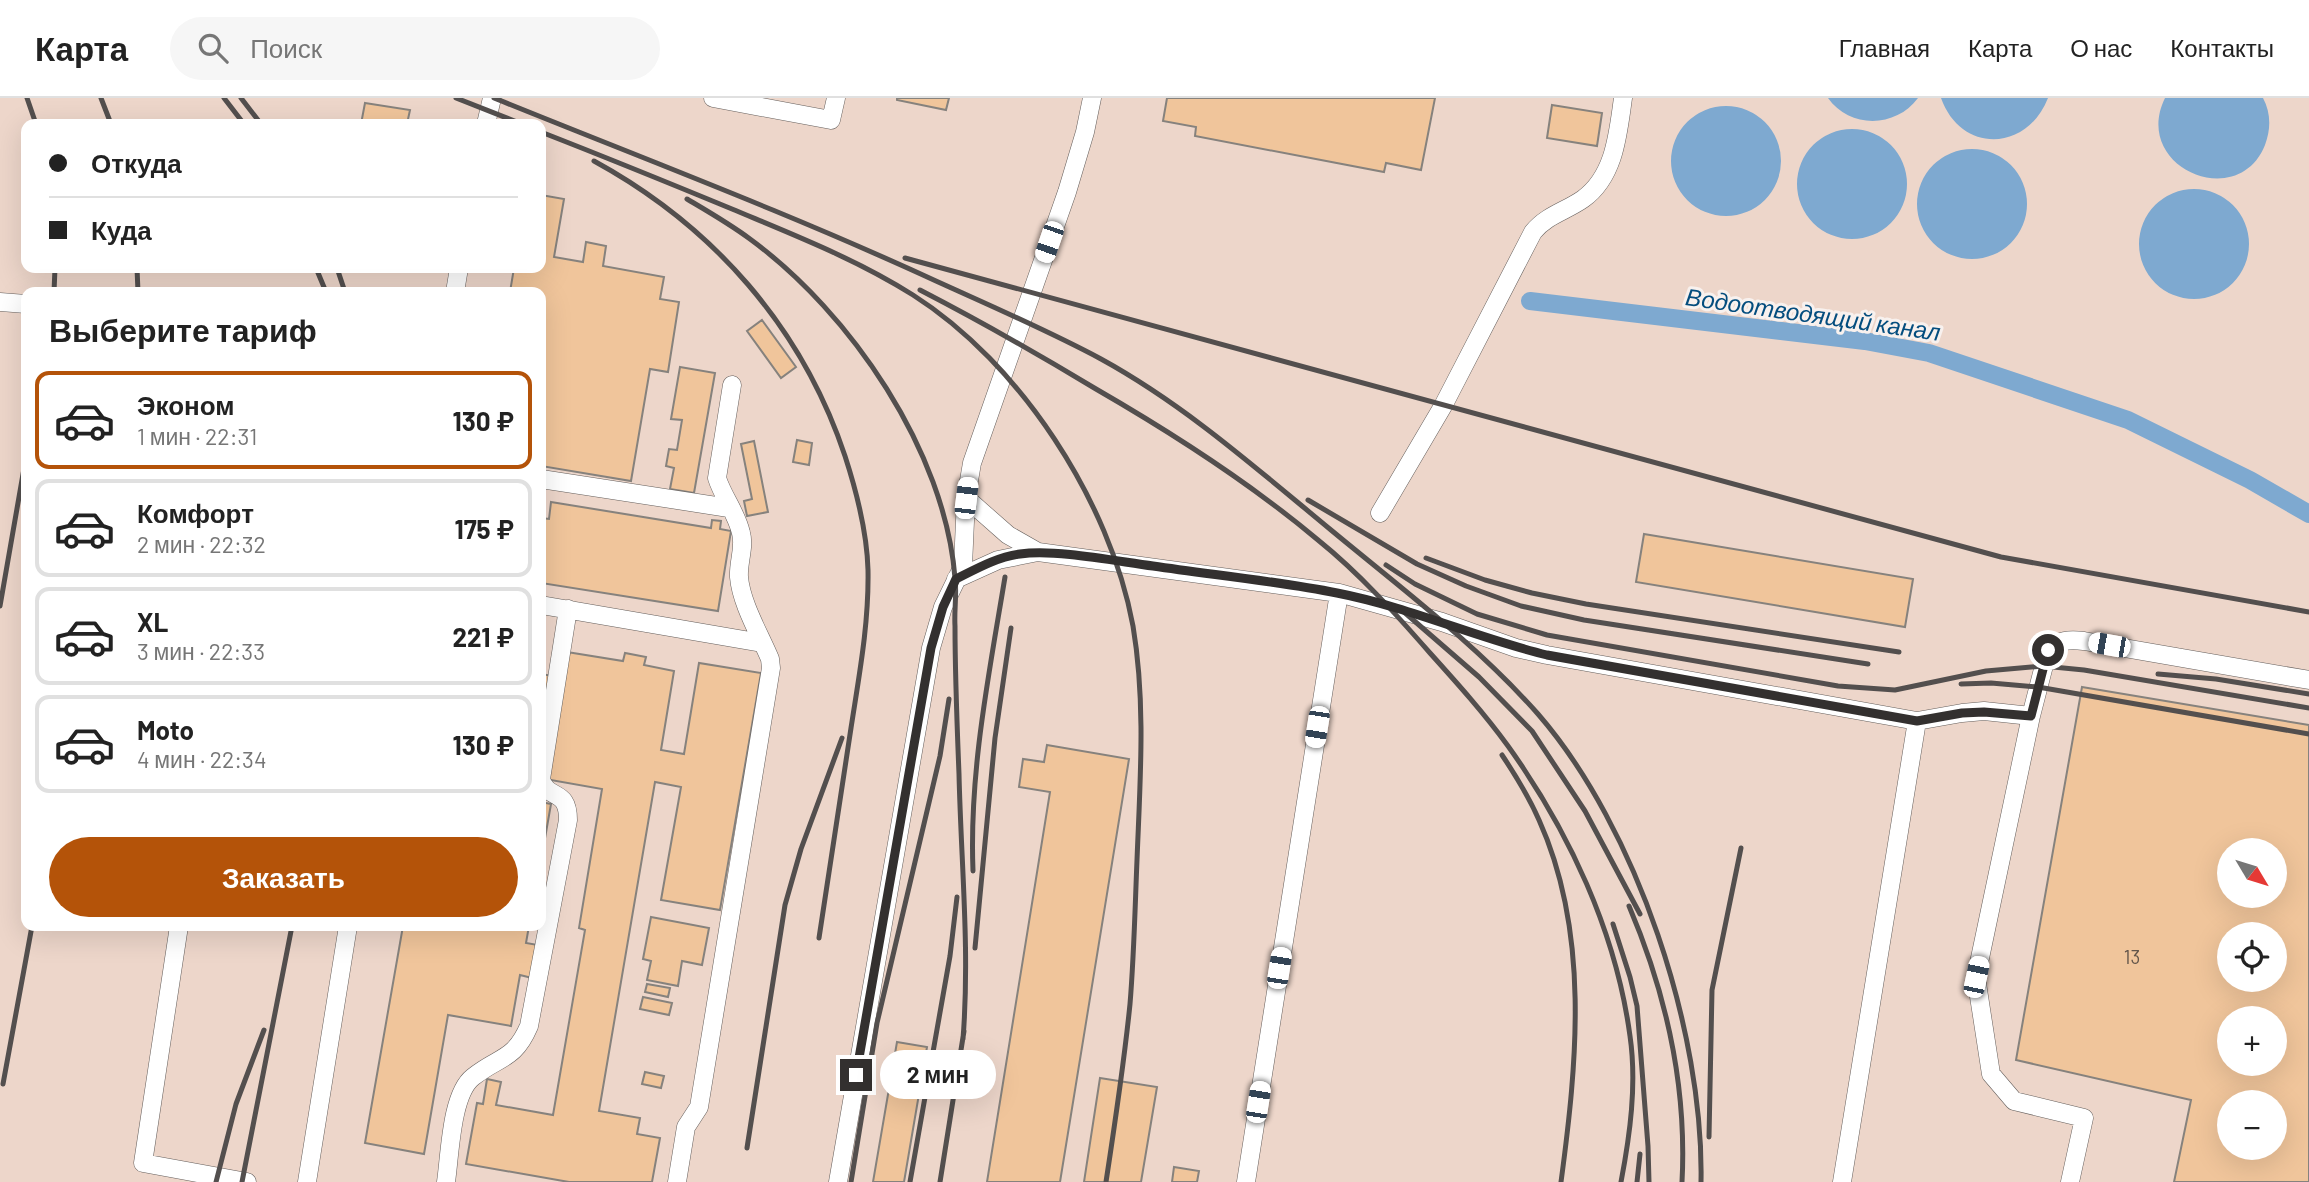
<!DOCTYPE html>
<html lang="ru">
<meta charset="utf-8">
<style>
:root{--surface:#fff;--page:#f6f6f6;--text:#222;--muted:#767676;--line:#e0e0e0;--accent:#b45309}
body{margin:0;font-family:Barlow,sans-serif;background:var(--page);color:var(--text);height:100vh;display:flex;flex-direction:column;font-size:26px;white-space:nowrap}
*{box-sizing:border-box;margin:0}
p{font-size:23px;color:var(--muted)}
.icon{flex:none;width:38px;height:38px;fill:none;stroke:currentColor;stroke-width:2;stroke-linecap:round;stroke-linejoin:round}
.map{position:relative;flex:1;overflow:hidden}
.panel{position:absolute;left:21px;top:189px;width:525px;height:644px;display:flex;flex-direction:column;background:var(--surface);border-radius:14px;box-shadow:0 7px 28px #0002}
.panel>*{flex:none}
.banner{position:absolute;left:21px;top:21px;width:525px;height:154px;border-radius:14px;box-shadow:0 7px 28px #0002;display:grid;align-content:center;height:154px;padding:0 28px;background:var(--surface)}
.needle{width:46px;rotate:128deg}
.buttons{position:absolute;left:2217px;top:740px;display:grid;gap:14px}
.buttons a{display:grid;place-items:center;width:70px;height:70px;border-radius:50%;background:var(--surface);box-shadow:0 7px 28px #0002;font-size:35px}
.end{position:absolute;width:32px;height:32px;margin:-16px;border:9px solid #33302f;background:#fff;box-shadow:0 0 0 4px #fff}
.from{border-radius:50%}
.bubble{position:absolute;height:49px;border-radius:24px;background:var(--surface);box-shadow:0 7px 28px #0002;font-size:23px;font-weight:700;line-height:49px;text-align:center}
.car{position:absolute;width:21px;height:42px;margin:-21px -10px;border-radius:9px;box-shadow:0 0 5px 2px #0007;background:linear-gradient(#fff 24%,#345 0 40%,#fff 0 76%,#345 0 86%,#fff 0)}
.banner b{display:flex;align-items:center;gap:24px;height:66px;font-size:26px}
.banner b+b{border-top:2px solid var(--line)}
.banner i{width:18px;height:18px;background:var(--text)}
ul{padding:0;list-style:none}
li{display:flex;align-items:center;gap:21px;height:98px;margin:0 14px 10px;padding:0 14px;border:4px solid var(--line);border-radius:14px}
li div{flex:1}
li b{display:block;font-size:26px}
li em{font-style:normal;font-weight:700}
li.current{border-color:var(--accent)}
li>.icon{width:63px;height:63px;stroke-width:1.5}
h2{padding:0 28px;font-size:32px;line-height:84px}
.action{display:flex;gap:14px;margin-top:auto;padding:14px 28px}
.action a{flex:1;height:80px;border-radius:42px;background:var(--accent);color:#fff;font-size:28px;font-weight:700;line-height:80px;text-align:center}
header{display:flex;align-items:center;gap:42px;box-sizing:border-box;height:98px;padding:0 35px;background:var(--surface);border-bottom:2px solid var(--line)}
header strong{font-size:33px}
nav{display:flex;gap:38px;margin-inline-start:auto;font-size:24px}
.search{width:490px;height:63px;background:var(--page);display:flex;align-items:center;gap:18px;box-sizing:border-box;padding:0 24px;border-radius:38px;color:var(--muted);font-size:26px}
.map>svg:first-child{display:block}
.industrial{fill:#edd6ca;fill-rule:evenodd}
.water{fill:#7ea9d0}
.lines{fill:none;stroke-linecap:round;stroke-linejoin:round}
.canal{stroke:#7ea9d0;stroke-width:18}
.building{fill:#f0c59b;stroke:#86827d;stroke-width:2;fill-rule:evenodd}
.minor-casing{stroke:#655f5c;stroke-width:19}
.minor{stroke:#fff;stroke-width:18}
.rail{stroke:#534f4e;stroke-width:5}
.route{stroke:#33302f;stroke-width:9}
.labels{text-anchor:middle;stroke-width:6;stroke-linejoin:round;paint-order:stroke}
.number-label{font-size:19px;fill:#62554a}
.water-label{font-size:24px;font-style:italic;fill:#044d7e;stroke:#f8f1ee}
</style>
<header>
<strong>Карта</strong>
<div class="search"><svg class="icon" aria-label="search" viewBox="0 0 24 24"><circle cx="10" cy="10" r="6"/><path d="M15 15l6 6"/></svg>Поиск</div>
<nav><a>Главная</a><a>Карта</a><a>О нас</a><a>Контакты</a></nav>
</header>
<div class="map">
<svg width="2309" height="1084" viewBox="0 0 2309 1084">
<rect width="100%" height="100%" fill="#ebe4e1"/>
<path class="industrial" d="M0 0H2309V1084H0ZM26 26H541V170H26ZM26 194H541V828H26ZM2230 752H2275V798H2230ZM2230 836H2275V882H2230ZM2230 920H2275V966H2230ZM2230 1004H2275V1050H2230Z"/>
<path class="water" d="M1828 0H1918C1896 30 1850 31 1828 0Z
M1941 0H2048C2027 54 1961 56 1941 0Z
M2165 0H2263C2271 15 2271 31 2265 47 2238 115 2131 69 2165 0Z
M1671 63a55 55 0 1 1 110 0a55 55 0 1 1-110 0Z
M1797 86a55 55 0 1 1 110 0a55 55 0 1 1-110 0Z
M1917 106a55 55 0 1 1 110 0a55 55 0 1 1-110 0Z
M2139 146a55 55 0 1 1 110 0a55 55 0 1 1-110 0Z"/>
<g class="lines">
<path class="canal" d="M1530 203 1865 243 1929 255 2128 322 2250 382 2309 416"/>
</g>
<path class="building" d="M897 0H949L946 12 897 2Z
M1167 0H1435L1421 72 1386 65 1384 74 1195 38 1196 29 1163 23Z
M365 5 410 12 407 26H361Z
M1552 7 1602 15 1597 48 1547 40Z
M541 97 564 101 554 159 583 164 586 144 606 148 603 168 664 179 660 201 679 204 668 274 650 271 631 383 541 368V194H510L514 170H541Z
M762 222 796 269 781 280 747 233Z
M680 269 715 275 694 395 670 391 674 370 666 368 669 351 677 352 682 322 671 321Z
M797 342 812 345 809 367 793 364Z
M754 343 768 414 747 418 744 403 752 401 741 346Z
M551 404 711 430 712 422 721 423 720 431 731 433 718 513 541 485V420L549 421Z
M1644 436 1913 481 1905 529 1636 484Z
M567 554 623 563 625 555 646 559 644 567 674 573 661 652 684 656 699 565 761 575 720 812 661 802 681 689 655 684 599 1013 640 1020 637 1036 660 1040 652 1084H569L466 1066 477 1005 483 1006 487 981 501 984 496 1007 553 1017 585 832 579 830 602 691 545 681Z
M541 576 553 578 541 647Z
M2082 589 2309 627V1084H2174L2191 1002 2016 962ZM2230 752H2275V798H2230ZM2230 836H2275V882H2230ZM2230 920H2275V966H2230ZM2230 1004H2275V1050H2230Z
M1047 647 1129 661 1060 1084H987L1050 694 1019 689 1023 661 1044 664Z
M541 704 551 706 541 763Z
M651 819 709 830 702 867 682 863 678 888 647 882 651 863 643 861Z
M403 828H529L526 845 538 847 532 880 520 877 511 928 448 917 424 1056 365 1045Z
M647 886 670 890 668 899 645 894Z
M643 899 672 905 669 917 640 911Z
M897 944 927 949 904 1084H873Z
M645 974 664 978 661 990 642 986Z
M1100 980 1157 989 1141 1084H1084Z
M1174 1069 1199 1073 1197 1084H1172Z"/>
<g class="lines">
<defs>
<path id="minor" d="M713 0 831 22 836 0
M486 26 492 0
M455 194 459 170
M0 204 26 206
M541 381 729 410
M966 400 1008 437 1038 454 1339 495 1442 524 1516 550 1547 557 1917 623 1962 615 1984 613 2031 618 2048 552C2059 542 2069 541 2084 543L2309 582
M1380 415 1443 308 1533 134C1547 117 1566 113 1583 101 1615 78 1618 35 1623 0
M956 481 998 462 1038 454
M541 507 762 545
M2031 618 1976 879 1991 976 2014 1003 2084 1020 2070 1084
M541 681 568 511
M179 828 143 1065 247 1084
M307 1084 348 828
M446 1084C450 1057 451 996 473 979 499 958 514 963 529 928L568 722C568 690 549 703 541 682
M677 1084 686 1029 699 1009 771 570 770 561C760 537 741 505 739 479 738 464 745 449 741 435 737 416 723 399 717 380L732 287
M838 1084 931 550 943 509 963 468 966 400 972 365 1067 94 1085 34 1092 0
M1246 1084 1339 495
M1842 1084 1917 623"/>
</defs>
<use href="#minor" class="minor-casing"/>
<use href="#minor" class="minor"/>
<path class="rail" d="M27 0 36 26
M101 0 111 26
M224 0 244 26
M241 0 261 26
M456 0 522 26
M494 0C642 60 791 116 936 183 991 208 1047 232 1101 261 1185 307 1257 371 1331 432 1401 490 1477 547 1538 616 1637 730 1704 934 1701 1084
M541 34C605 59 669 85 732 111 794 137 856 161 913 197 1020 265 1110 403 1133 528 1146 605 1140 684 1137 762 1135 810 1134 858 1130 906 1124 966 1115 1025 1106 1084
M594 63C713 128 802 229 845 358 857 395 867 433 868 472 869 526 859 578 851 630 840 700 829 770 819 840
M687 101C709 114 730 126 750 141 851 215 945 353 955 480 957 496 954 512 955 528 955 577 957 627 959 676 961 765 970 852 963 941
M905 160 2001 459 2309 514
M137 170 138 194
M316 170 326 194
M337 170 345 194
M920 192C980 223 1038 256 1096 291 1174 336 1249 384 1318 442 1359 475 1395 515 1430 555 1457 585 1484 615 1508 648 1569 733 1616 834 1630 938 1637 986 1630 1037 1621 1084
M54 194 55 170
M1308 402 1417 466 1466 488 1521 508 1584 522 1868 566
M1426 460 1485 482 1532 495 1586 506 1899 554
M1386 467 1415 486 1477 516 1547 537 1838 588 1895 592 1986 573 2043 568 2084 572 2309 610
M0 508 26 359
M1404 514 1479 579 1532 633 1585 713 1640 816
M2158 576 2216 581 2309 596
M1961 586 1991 585 2038 589 2309 636
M1502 657C1516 678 1529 699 1539 722 1590 835 1577 965 1561 1084
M973 773C969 674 989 576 1005 479
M1629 808C1666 895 1687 989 1682 1084
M1613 826 1630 879 1637 908 1648 1048 1649 1084
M975 850 995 640 1011 530
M3 986 32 828
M1709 1039 1712 892 1741 750
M747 1050 785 807 801 751 842 640
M216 1084 236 1006 264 932
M242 1084 292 828
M851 1084 877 925 940 658 949 601
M910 1084 950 858 957 799
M940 1084 964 933
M1637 1084 1640 1056"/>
</g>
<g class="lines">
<path class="route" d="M856 977 931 550 943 509 956 481C976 471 997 459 1020 456 1056 451 1115 463 1153 468 1214 477 1277 483 1337 495 1409 509 1477 540 1547 557L1917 623 1962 615 1984 614 2031 618 2048 552"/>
</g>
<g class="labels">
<g class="number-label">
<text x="2132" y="866">13</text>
</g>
<g class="water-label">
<text transform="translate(1813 217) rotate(8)" y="8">Водоотводящий канал</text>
</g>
</g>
</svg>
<div class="buttons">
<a><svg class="needle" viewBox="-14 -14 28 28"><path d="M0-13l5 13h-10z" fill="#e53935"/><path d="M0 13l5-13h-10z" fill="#767676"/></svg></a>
<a><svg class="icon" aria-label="locate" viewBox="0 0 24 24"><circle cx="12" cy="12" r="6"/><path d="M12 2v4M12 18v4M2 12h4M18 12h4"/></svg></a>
<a>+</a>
<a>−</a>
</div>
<i class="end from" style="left:2048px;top:552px"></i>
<i class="end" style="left:856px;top:977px"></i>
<div class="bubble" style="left:880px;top:952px;width:116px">2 мин</div>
<i class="car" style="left:1049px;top:144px;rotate:199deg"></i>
<i class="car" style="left:966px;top:400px;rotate:7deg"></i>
<i class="car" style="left:2109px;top:547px;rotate:280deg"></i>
<i class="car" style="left:1317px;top:629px;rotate:189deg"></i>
<i class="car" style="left:1279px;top:870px;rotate:9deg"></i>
<i class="car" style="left:1976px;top:879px;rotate:12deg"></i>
<i class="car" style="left:1258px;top:1004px;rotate:9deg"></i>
<div class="banner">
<b><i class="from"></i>Откуда</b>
<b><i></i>Куда</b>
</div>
<section class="panel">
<h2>Выберите тариф</h2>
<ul>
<li class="current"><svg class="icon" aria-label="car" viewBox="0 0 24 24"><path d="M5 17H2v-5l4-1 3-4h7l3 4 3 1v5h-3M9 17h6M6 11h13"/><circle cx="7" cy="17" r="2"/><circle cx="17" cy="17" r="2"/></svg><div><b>Эконом</b><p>1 мин · 22:31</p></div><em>130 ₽</em></li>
<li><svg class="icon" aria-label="car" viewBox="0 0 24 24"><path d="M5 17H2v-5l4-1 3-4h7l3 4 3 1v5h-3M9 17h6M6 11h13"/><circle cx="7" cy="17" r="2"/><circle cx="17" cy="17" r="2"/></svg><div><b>Комфорт</b><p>2 мин · 22:32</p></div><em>175 ₽</em></li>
<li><svg class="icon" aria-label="car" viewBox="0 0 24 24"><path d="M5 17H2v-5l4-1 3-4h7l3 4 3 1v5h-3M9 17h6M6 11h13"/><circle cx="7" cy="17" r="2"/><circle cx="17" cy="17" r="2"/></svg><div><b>XL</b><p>3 мин · 22:33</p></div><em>221 ₽</em></li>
<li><svg class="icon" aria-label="car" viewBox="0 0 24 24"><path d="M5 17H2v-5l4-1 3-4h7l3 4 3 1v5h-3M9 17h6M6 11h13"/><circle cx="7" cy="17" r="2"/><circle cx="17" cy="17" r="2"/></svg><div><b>Moto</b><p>4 мин · 22:34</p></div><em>130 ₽</em></li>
</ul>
<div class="action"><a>Заказать</a></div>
</section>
</div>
